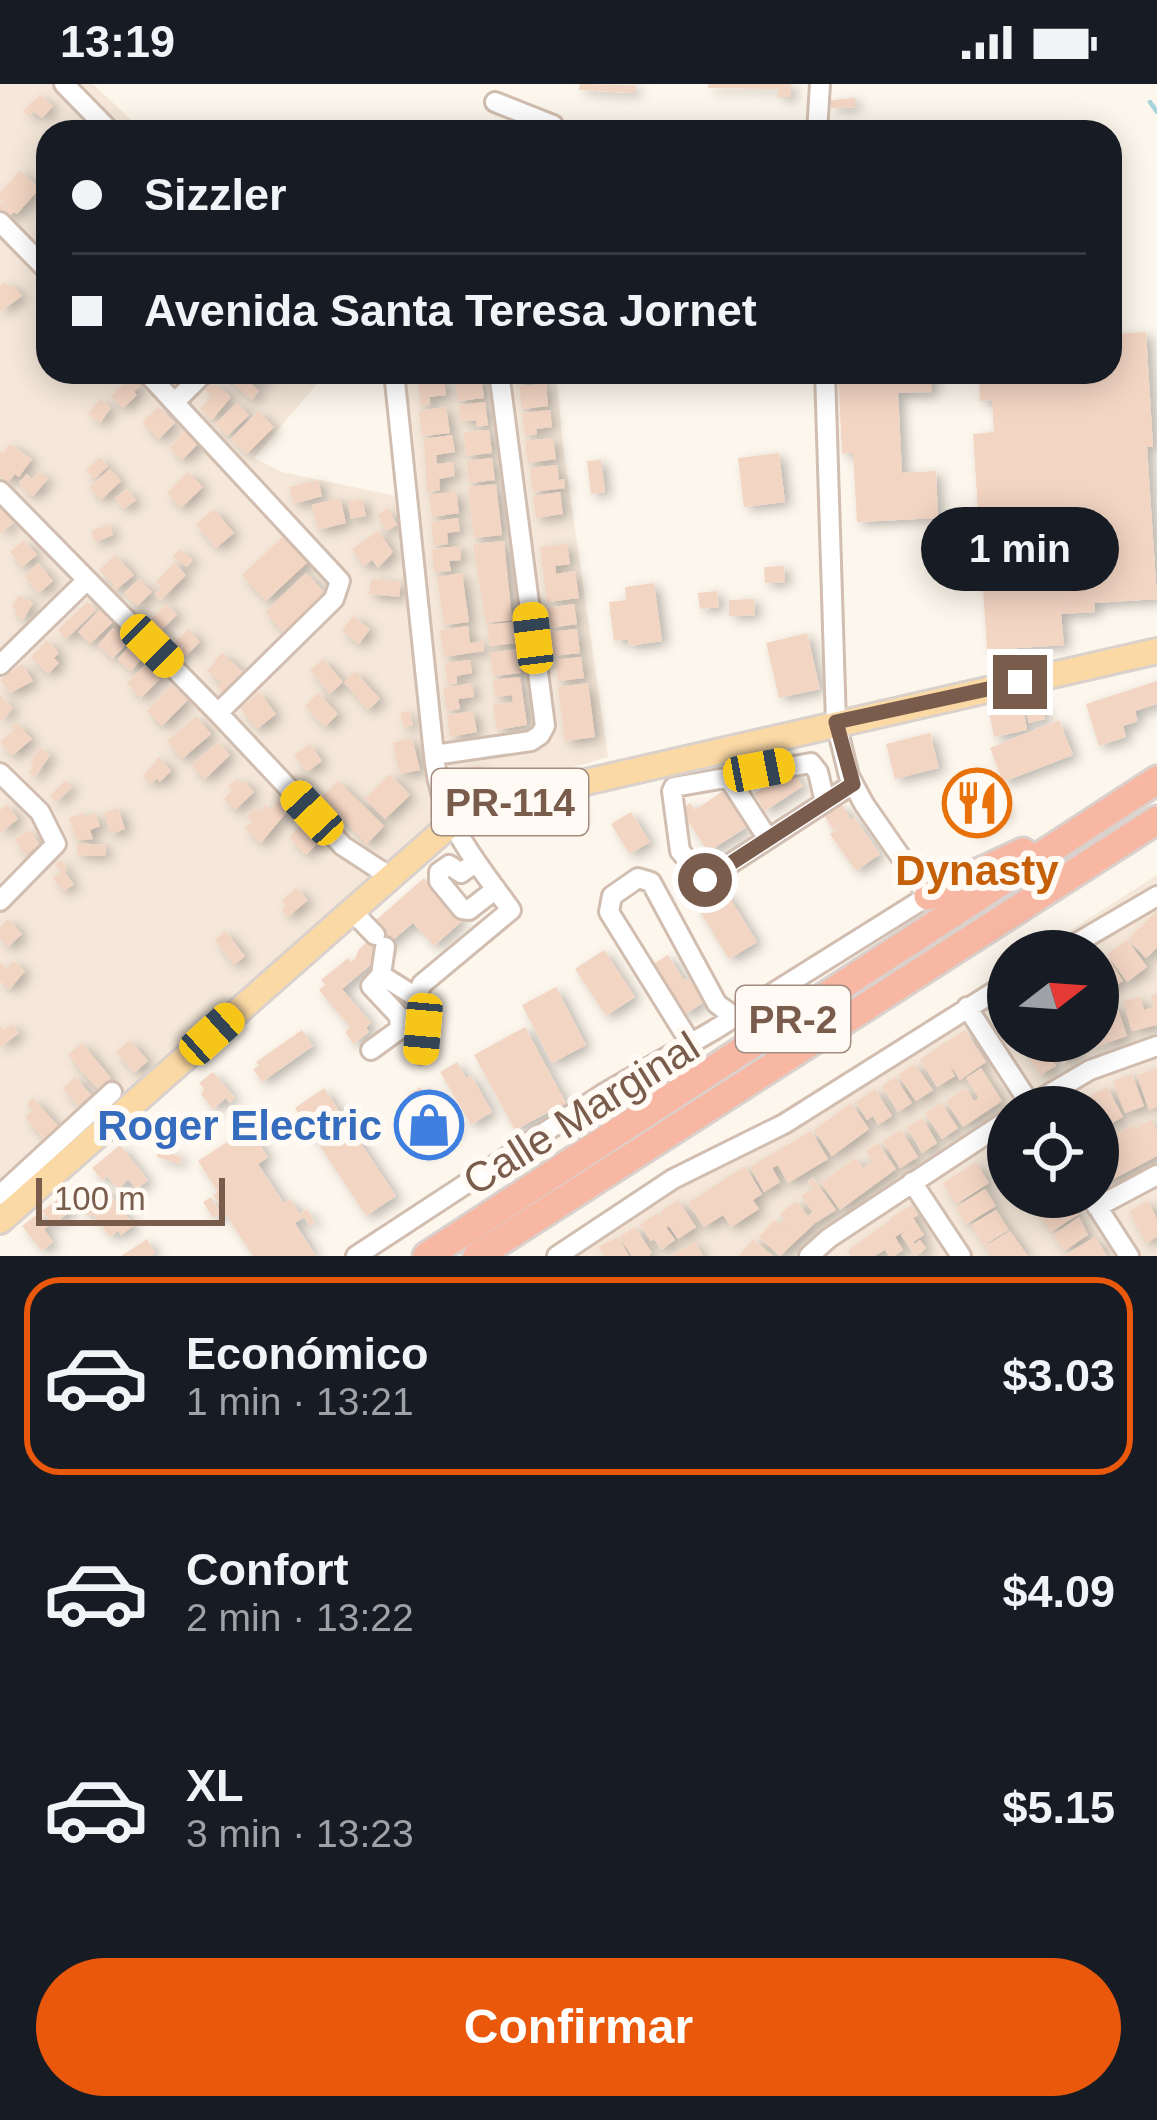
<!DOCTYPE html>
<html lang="es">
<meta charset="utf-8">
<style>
:root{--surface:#171b24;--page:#242831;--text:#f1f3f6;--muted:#9ea1a6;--line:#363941;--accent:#ea580c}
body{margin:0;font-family:Arial,sans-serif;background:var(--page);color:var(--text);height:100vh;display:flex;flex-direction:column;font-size:45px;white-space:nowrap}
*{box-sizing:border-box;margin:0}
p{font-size:39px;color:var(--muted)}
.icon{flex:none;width:66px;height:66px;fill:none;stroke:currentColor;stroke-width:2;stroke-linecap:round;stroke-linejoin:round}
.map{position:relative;height:1172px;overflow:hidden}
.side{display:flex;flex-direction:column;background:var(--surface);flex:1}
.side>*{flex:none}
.guide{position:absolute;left:36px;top:36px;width:1086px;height:264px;border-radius:36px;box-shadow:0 6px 30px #0003;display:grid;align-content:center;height:264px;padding:0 36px;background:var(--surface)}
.needle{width:78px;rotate:73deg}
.buttons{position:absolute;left:987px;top:846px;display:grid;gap:24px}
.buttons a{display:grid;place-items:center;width:132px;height:132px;border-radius:50%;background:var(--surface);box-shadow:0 6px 30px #0003;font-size:60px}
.scale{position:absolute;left:36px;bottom:30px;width:189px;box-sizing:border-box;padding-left:12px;border:6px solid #7a5c4d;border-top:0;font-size:33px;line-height:42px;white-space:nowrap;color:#7a5c4d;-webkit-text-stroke:9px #fffaf3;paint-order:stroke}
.end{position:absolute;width:54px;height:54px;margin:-27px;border:15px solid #7a5c4d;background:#fff;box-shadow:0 0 0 6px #fff}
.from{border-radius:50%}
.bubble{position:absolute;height:84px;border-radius:42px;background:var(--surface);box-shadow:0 6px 30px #0003;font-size:39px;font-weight:700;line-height:84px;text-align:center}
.car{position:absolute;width:36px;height:72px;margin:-36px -18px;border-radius:15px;box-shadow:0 0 9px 3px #0007;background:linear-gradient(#f5c518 24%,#345 0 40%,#f5c518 0 76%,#345 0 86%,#f5c518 0)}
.guide b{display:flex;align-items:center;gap:42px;height:114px;font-size:45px}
.guide b+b{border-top:3px solid var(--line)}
.guide i{width:30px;height:30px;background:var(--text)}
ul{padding:21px 0 0;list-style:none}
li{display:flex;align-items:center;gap:36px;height:198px;margin:0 24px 18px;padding:0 12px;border:6px solid transparent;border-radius:36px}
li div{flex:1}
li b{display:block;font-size:45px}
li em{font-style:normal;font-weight:700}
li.active{border-color:var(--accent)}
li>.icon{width:108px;height:108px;stroke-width:1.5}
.button{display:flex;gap:24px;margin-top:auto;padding:24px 36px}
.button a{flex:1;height:138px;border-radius:72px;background:var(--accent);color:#fff;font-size:48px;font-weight:700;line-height:138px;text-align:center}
.status{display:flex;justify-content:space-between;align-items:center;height:84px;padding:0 60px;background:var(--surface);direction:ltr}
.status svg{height:33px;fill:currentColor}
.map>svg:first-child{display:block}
.residential{fill:#f5e8da;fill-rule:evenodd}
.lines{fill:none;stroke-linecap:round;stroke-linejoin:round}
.stream{stroke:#a5d3da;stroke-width:4.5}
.building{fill:#f3d5c3;filter:url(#shadow)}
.minor-casing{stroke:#d1beb0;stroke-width:24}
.major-casing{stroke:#dad1cd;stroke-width:30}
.highway-casing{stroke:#dad1cd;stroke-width:33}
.minor{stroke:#fff;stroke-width:18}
.major{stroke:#fbd9a5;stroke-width:24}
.highway{stroke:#f7b7a3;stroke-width:27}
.route{stroke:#7a5c4d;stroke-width:15}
.labels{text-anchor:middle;stroke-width:12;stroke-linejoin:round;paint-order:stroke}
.shield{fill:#fffaf3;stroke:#a28b7f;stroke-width:3}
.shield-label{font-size:39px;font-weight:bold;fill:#7a5c4d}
.food-label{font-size:42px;font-weight:bold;fill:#c56008;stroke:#fffaf3}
.street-label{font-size:42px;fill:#7a5c4d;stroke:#fffaf3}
.shop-label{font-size:42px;font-weight:bold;fill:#366cbe;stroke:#fffaf3;text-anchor:end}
</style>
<div class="status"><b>13:19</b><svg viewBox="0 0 49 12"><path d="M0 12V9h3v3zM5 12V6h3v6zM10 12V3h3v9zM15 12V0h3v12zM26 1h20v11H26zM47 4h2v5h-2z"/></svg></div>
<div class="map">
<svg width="1157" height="1172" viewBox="0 0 1157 1172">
<defs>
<filter id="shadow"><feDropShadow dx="6" dy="4" stdDeviation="6" flood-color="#0004"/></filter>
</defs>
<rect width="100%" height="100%" fill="#fdf6ec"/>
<path class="residential" d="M0 0H93L144 48H48V288H327L254 374 282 388 396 412 384 288H556L563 362 608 673 486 709 434 738 260 895 0 1116Z
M1157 791V1172H561L1008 886V957H1098V867H1038ZM1008 1023H1098V1113H1008Z"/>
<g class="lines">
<path class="stream" d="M1150 18 1157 28"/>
</g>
<path class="building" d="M580 0 635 1V9L579 6Z
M708 0H791V13H778L779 5 708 4Z
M40 11 53 22 42 34 34 27 29 32 23 27Z
M855 14V23L831 24V16Z
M20 87 40 104 17 130 14 128 6 134 0 128V118L10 124 0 115V109Z
M48 138V163L35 150Z
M5 198 9 204 13 201 22 212 0 228V202Z
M1146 248 1153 363H1147L1157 515 1094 519 1095 528 1061 530 1064 561 987 566 973 350 994 348 992 316 980 317 979 294 992 293V288H1110V250Z
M221 288H238L259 307 252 316Z
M245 288H269L258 300Z
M516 288H543L544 294 516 297Z
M838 288H931L932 308 898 309 902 389 936 387 938 434 857 438 853 369H842Z
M481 290 484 314 458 317 455 293Z
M129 295 140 302 134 308 137 311 123 324 111 312Z
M444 295 446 311 429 313 430 320 421 322 418 299Z
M210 300 220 303 231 313 212 336 200 325 212 312 205 306Z
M546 300 548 322 522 325 519 302Z
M100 315 111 324 100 339 88 330Z
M485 318 488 341 477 343 476 336 461 337 459 321Z
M237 319 249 331 227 352 215 340Z
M158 323 175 339 159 355 142 338Z
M446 323 450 349 422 352 419 327Z
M550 326 552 343 536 345 537 350 525 351 522 329Z
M258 327 274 343 247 370 231 355Z
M188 343 202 356 182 376 169 364Z
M489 346 492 369 466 372 464 348Z
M452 351 455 368 436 371 437 380 453 378 455 392 439 395 440 406 427 408 424 355Z
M553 354 556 375 528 379 525 357Z
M10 360 32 375 19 393 15 390 7 399 0 392V367L3 369Z
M779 369 785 418 744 423 738 374Z
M100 373 108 382 94 395 86 386Z
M492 374 495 396 469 399 467 377Z
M601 376 605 408 591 410 587 377Z
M557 381 559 396 564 395 565 404 533 408 530 384Z
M110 385 121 397 101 416 89 403Z
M39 388 48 395 33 412 27 409 19 398 27 390 32 395Z
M188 388 203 403 181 424 167 409Z
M318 396 322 412 294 420 289 403Z
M496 400 502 451 474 454 468 403Z
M127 405 136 416 124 425 115 414Z
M456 407 459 429 432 433 429 411Z
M560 408 563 430 536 434 533 412Z
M340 414 346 439 318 446 312 421Z
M362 415 366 432 351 435 348 418Z
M0 424 14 439 0 449Z
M388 424 397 441 386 447 377 431Z
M214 425 234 449 216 464 196 440Z
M458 434 460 447 447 449 448 460 434 462 431 438Z
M109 440 113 451 95 458 91 447Z
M378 447 393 468 378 484 372 476 364 482 352 465Z
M286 450 310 476 266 517 242 491Z
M24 456 37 471 22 483 10 468Z
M504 457 512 536 486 539 473 460Z
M567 460 570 480 555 482 556 490 575 487 579 514 547 518 540 463Z
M460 462 461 476 449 477 451 487 434 488 432 465Z
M179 465 193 476 187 483 173 473Z
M115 471 134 491 112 509 109 506 114 501 99 486Z
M38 479 53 497 39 509 24 492Z
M174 479 186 491 161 516 155 511 162 503 156 498Z
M784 482 785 498 765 499 764 483Z
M306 489 326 510 285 550 265 528Z
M462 489 469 538 444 541 437 493Z
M139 495 152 508 137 522 124 509Z
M371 495 401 498 399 513 369 510Z
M654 499 662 557 629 562 628 555 614 557 609 518 626 516 625 503Z
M717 507 719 523 700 525 698 509Z
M19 511 33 519 23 536 15 531 17 527 12 523Z
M754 515 755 531 729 532V516Z
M87 518 96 526 66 555 58 546Z
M167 520 177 531 161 546 151 535Z
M574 520 577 540 550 544 547 524Z
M102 523 115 536 90 560 78 548Z
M353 532 370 545 359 560 342 547Z
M513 538 516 559 490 562 487 541Z
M468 542 470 559 483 557 484 567 444 573 440 546Z
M113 544 128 559 112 575 98 561Z
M188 545 200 558 186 572 173 560Z
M577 545 580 569 553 572 550 548Z
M807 549 820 605 779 614 766 559Z
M47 556 59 569 54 574 59 579 48 590 31 573Z
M132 559 145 571 131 587 118 575Z
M518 565 521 589 493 592 490 569Z
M222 569 228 574 216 587 229 575 244 589 225 610 217 603 221 598 207 587Z
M581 573 584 594 558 597 555 576Z
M323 575 343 598 330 610 310 586Z
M470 576 472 589 456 592 457 599 448 601 445 579Z
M22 580 33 597 10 609 0 596Z
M145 581 160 595 141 614 127 599Z
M355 587 380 615 368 626 344 598Z
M520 593 527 641 497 646 493 621 513 618 512 611 495 613 493 596Z
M1157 597V620L1135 627 1138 637 1123 642 1126 653 1099 662 1086 620Z
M472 599 474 613 458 615 460 625 447 627 443 604Z
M588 599 595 653 565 657 558 603Z
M172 601 188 616 162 642 147 627Z
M259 608 276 630 257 645 240 624Z
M318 609 338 630 325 643 305 622Z
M0 611 13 624 0 638Z
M1041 615 1045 635 1029 639 1025 619Z
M1023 622 1027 646 994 653 989 627Z
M409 627 413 641 404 644 400 629Z
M473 627 477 648 450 653 447 631Z
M196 632 211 650 182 675 167 657Z
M1059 636 1073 671 1003 698 990 664Z
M16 639 32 655 12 672 0 658 14 646 11 642Z
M930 649 939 684 895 695 886 660Z
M412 654 420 686 400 690 393 659Z
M218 658 230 671 205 695 191 681Z
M310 660 322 677 307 688 294 671Z
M40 664 50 671 35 693 29 689 34 681 30 679Z
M159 673 171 687 160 698 157 694 151 700 143 692Z
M477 681 485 705 464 712 456 688Z
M978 683 1008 727 976 750 966 735 960 739 948 721 956 716 948 704Z
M792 685 803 702 765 727 754 710Z
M390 690 410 711 385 735 365 715Z
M237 695 240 699 243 696 254 708 235 726 224 715 232 706 228 702Z
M65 697 72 703 57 718 50 711Z
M338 697 384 742 367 760 321 714Z
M723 707 747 743 708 768 681 726 690 719 695 726Z
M279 717 287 725 285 730 261 759 245 745 252 737 247 733 255 724 260 728 265 721 271 726Z
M7 720 18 735 0 749V726Z
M568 720H577L578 738 569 739Z
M842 720 851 736 854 733 880 770 856 787 830 750 845 739 833 746 824 731Z
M118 724 125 745 111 750 104 729Z
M631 728 650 758 630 770 611 740Z
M83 729 85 734 95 729 100 742 90 746 93 755 78 756 76 753 69 734Z
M301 741 318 759 306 771 289 753Z
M30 746 40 761 25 771 15 755Z
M77 759 106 761 105 772 77 771Z
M61 776 67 785 64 788 74 800 64 807 53 794 61 788 55 780Z
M424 794 462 837 434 862 413 839 381 866V872L342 905 371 939 366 944 369 948 354 960 345 948 350 943 319 906 325 901 321 896 348 874 351 878 355 875 359 865 381 846 374 838Z
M296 804 308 816 288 833 282 826 286 821 282 817Z
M725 806 757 858 729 875 697 823Z
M1157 827V864L1146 874 1128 855Z
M8 835 22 850 8 863 0 855V843Z
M225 847 245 872 234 881 215 856Z
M1127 856 1147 883 1127 898 1107 870Z
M604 866 635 913 606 932 575 885Z
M668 871 684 896 689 895 704 918 684 931 652 881Z
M1106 871 1123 897 1103 909 1098 901V876Z
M13 877 25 887 10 905 0 897V879L7 885Z
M556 903 586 961 552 979 522 921Z
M1157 910V941L1132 947 1123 917 1140 913 1144 926 1154 923 1151 911Z
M1116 920 1127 952 1089 965 1086 957H1104L1098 939V926Z
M1008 921V946L997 928Z
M12 940 19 949 0 963V941L4 946Z
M525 943 566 1019 515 1046 474 971Z
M302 946 313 962 262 998 253 985 259 982 256 978Z
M965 946 986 978 960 996 949 979 955 992 937 1003 920 975Z
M130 956 148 977 134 989 116 968Z
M1036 957H1040L1056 982 1040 991 1024 965Z
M1050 957H1075L1082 968 1063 979Z
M82 959 111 994 98 1005 68 971Z
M457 978 466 994 471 991 492 1028 471 1041 440 988Z
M914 980 933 1006 916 1017 898 991Z
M981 984 1002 1017 963 1043 946 1017 965 1004 974 1017 979 1014 966 994Z
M1157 984V1023L1149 1026 1137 991Z
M213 988 235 1014 230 1019 226 1014 213 1025 201 1010 204 1005 199 999Z
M1132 990 1144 1022 1125 1029 1113 997Z
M75 993 91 1011 78 1022 63 1004Z
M895 993 912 1019 898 1028 882 1002Z
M420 1003 424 1008 430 1004 458 1046 422 1070 400 1036 416 1025 407 1012Z
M1107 1003 1123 1033 1102 1044 1098 1036V1023H1091L1086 1014Z
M324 1004 396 1112 366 1132 295 1024Z
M875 1005 892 1032 878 1041 873 1032 867 1036 856 1018Z
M33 1014 58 1042 44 1055 25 1033 33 1026 27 1020Z
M851 1019 869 1045 832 1072 814 1046Z
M941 1019 958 1044 942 1055 925 1029Z
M922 1034 937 1059 922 1069 907 1043Z
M1151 1036 1157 1047V1072L1104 1100 1098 1088V1055L1103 1053 1104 1056 1132 1041 1134 1045Z
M249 1044 268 1073 258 1080 284 1119 290 1115 300 1130 307 1125 315 1138 310 1142 304 1133 295 1139 316 1172H253L213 1111 218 1108 198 1077Z
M901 1046 918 1073 900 1084 883 1057Z
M811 1047 828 1075 788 1099 778 1081 772 1084 780 1098 764 1108 750 1083Z
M1008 1054V1083L1004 1086 991 1065Z
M878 1059 896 1085 840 1126 821 1099 855 1074 863 1084 873 1078 866 1067Z
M120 1061 148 1096 137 1105 128 1096 118 1105 107 1092 102 1096 92 1084Z
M159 1066 182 1073 180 1080 157 1073Z
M976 1078 989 1099 956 1120 943 1099Z
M745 1082 762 1110 753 1116 759 1125 731 1143 723 1131 704 1143 688 1119Z
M813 1094 836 1126 815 1139 780 1172 759 1153 774 1136 788 1148 780 1139 785 1135 780 1130 796 1117 808 1132 813 1128 801 1112 813 1104 808 1097Z
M104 1103 134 1141 121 1151 118 1147 110 1153 92 1129 88 1132 80 1122Z
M985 1105 996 1122 966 1140 956 1123Z
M62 1112 72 1126 53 1141 42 1127Z
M211 1113 221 1129 213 1134 203 1118Z
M1028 1113H1069L1079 1130 1051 1148 1037 1126 1046 1120 1043 1116 1034 1122Z
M678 1116 696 1143 678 1155 669 1142 666 1143 675 1156 661 1166 654 1155 651 1157 640 1141 657 1129 661 1134 663 1133 660 1128Z
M1148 1117 1157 1135V1153L1146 1159 1129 1127Z
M912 1121 918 1131 913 1134 924 1151 913 1158 915 1160 920 1156 926 1164 921 1169 915 1172 901 1151 906 1146 895 1153 903 1166 894 1172H889L885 1166 874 1172H851L848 1168 852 1163 891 1136 890 1134Z
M996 1126 1009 1146 984 1161 971 1141Z
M39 1129 49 1141 44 1145 53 1158 42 1167 22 1142Z
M1079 1133 1088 1151 1064 1167 1053 1151Z
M635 1143 652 1169 648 1172H632L619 1153Z
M1010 1147 1028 1172H991L985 1162Z
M618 1153 629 1172H603L599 1163Z
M1095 1153 1107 1172H1063Z
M147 1155 155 1169 151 1172H121Z
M753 1155 773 1172H739Z
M695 1158 703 1172H671Z"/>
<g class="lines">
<defs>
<path id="minor" d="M64 0 111 48
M495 18 553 41 554 48
M817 48 820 0
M0 138 48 187
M146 288 340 497 334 515 218 629
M394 288 434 671 531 657 540 651 545 642 499 288
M175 318 205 288
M0 407 218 629 343 762 389 792
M0 581 87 496
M0 689 40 728 56 760 0 817
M728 693 768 755
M825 718 818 688 811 679 674 703 672 707 680 767 705 796 853 700
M476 778 461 789 449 781 439 788V797L462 825 469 826 496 805
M351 826 375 851
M1063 867 1157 812
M381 891 385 863
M967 923 1032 1023
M691 960 609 828 612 812 638 794 651 798 717 920 735 933
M371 966 400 945 399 932 371 902 381 891 416 913
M421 970 425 921 416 913 422 900 511 826C473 773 440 738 434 671
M1027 1023 1090 986 1157 962
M912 1098 961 1172
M0 1111 112 1008
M1091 1113 1129 1172
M1097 1123 1157 1091
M356 1172 603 1010 714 946 928 812 864 720 849 692 836 639 825 288
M557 1172 673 1095 784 1040 1008 899
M809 1172 829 1154 1008 1036"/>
<path id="major" d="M0 1137 452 739 538 709 1157 567"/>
<path id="highway" d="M928 812 1023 768
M427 1172 1157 696
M477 1172 1157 736"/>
</defs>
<use href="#minor" class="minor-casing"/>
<use href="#major" class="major-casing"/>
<use href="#highway" class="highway-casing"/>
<use href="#minor" class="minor"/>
<use href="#major" class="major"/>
<use href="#highway" class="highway"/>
</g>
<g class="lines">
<path class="route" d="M705 796 853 700 836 638 1020 598"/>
</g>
<defs>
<symbol id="restaurant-ring" viewBox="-11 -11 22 22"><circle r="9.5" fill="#fffaf3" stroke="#e8710a" stroke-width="1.5"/><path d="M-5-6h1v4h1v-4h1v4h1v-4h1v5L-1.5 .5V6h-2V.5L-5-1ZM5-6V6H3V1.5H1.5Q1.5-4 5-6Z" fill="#e8710a"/></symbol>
<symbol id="shop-ring" viewBox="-11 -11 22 22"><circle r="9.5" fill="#fffaf3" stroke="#3f7fe0" stroke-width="1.5"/><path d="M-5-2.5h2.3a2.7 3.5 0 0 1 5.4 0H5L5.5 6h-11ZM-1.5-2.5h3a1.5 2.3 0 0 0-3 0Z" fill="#3f7fe0"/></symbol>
</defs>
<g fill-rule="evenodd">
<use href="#restaurant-ring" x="939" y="681" width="76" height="76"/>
<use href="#shop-ring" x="391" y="1003" width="76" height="76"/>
</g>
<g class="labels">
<g class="shield">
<rect x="432" y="685" width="156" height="66" rx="9"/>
<rect x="736" y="902" width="114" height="66" rx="9"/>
</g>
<g class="shield-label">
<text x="510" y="732">PR-114</text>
<text x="793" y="949">PR-2</text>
</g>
<g class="food-label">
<text x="977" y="801">Dynasty</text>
</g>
<g class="street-label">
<text transform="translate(581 1029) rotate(-32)" y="15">Calle Marginal</text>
</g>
<g class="shop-label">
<text x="382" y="1056">Roger Electric</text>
</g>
</g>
</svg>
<div class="buttons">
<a><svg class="needle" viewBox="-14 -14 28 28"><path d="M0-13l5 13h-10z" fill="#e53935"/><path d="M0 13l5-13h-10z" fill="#9ea1a6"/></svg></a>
<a><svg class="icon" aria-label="locate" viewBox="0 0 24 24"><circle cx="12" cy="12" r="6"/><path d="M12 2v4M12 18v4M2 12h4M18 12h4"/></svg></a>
</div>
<div class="scale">100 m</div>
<i class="end from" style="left:705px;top:796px"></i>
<i class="end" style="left:1020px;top:598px"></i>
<div class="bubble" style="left:921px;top:423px;width:198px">1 min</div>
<i class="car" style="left:533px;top:554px;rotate:353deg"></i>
<i class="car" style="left:152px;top:562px;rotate:135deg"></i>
<i class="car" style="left:759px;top:686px;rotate:79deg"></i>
<i class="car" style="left:312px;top:729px;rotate:317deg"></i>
<i class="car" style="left:423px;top:945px;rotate:185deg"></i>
<i class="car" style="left:212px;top:950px;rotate:48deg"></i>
<div class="guide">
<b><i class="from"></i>Sizzler</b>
<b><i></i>Avenida Santa Teresa Jornet</b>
</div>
</div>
<section class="side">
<ul>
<li class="active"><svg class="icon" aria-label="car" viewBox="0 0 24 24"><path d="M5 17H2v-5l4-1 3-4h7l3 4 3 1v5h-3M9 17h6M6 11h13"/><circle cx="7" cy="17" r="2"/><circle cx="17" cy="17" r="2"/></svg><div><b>Económico</b><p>1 min · 13:21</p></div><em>$3.03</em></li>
<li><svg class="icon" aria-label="car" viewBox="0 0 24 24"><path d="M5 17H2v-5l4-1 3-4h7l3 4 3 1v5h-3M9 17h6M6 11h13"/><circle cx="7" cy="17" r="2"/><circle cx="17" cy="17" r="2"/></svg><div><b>Confort</b><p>2 min · 13:22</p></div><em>$4.09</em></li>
<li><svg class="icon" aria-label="car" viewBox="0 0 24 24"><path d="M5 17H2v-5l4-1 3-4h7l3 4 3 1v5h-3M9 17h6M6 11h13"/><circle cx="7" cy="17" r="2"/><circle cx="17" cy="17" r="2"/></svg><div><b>XL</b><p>3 min · 13:23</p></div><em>$5.15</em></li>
</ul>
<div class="button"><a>Confirmar</a></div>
</section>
